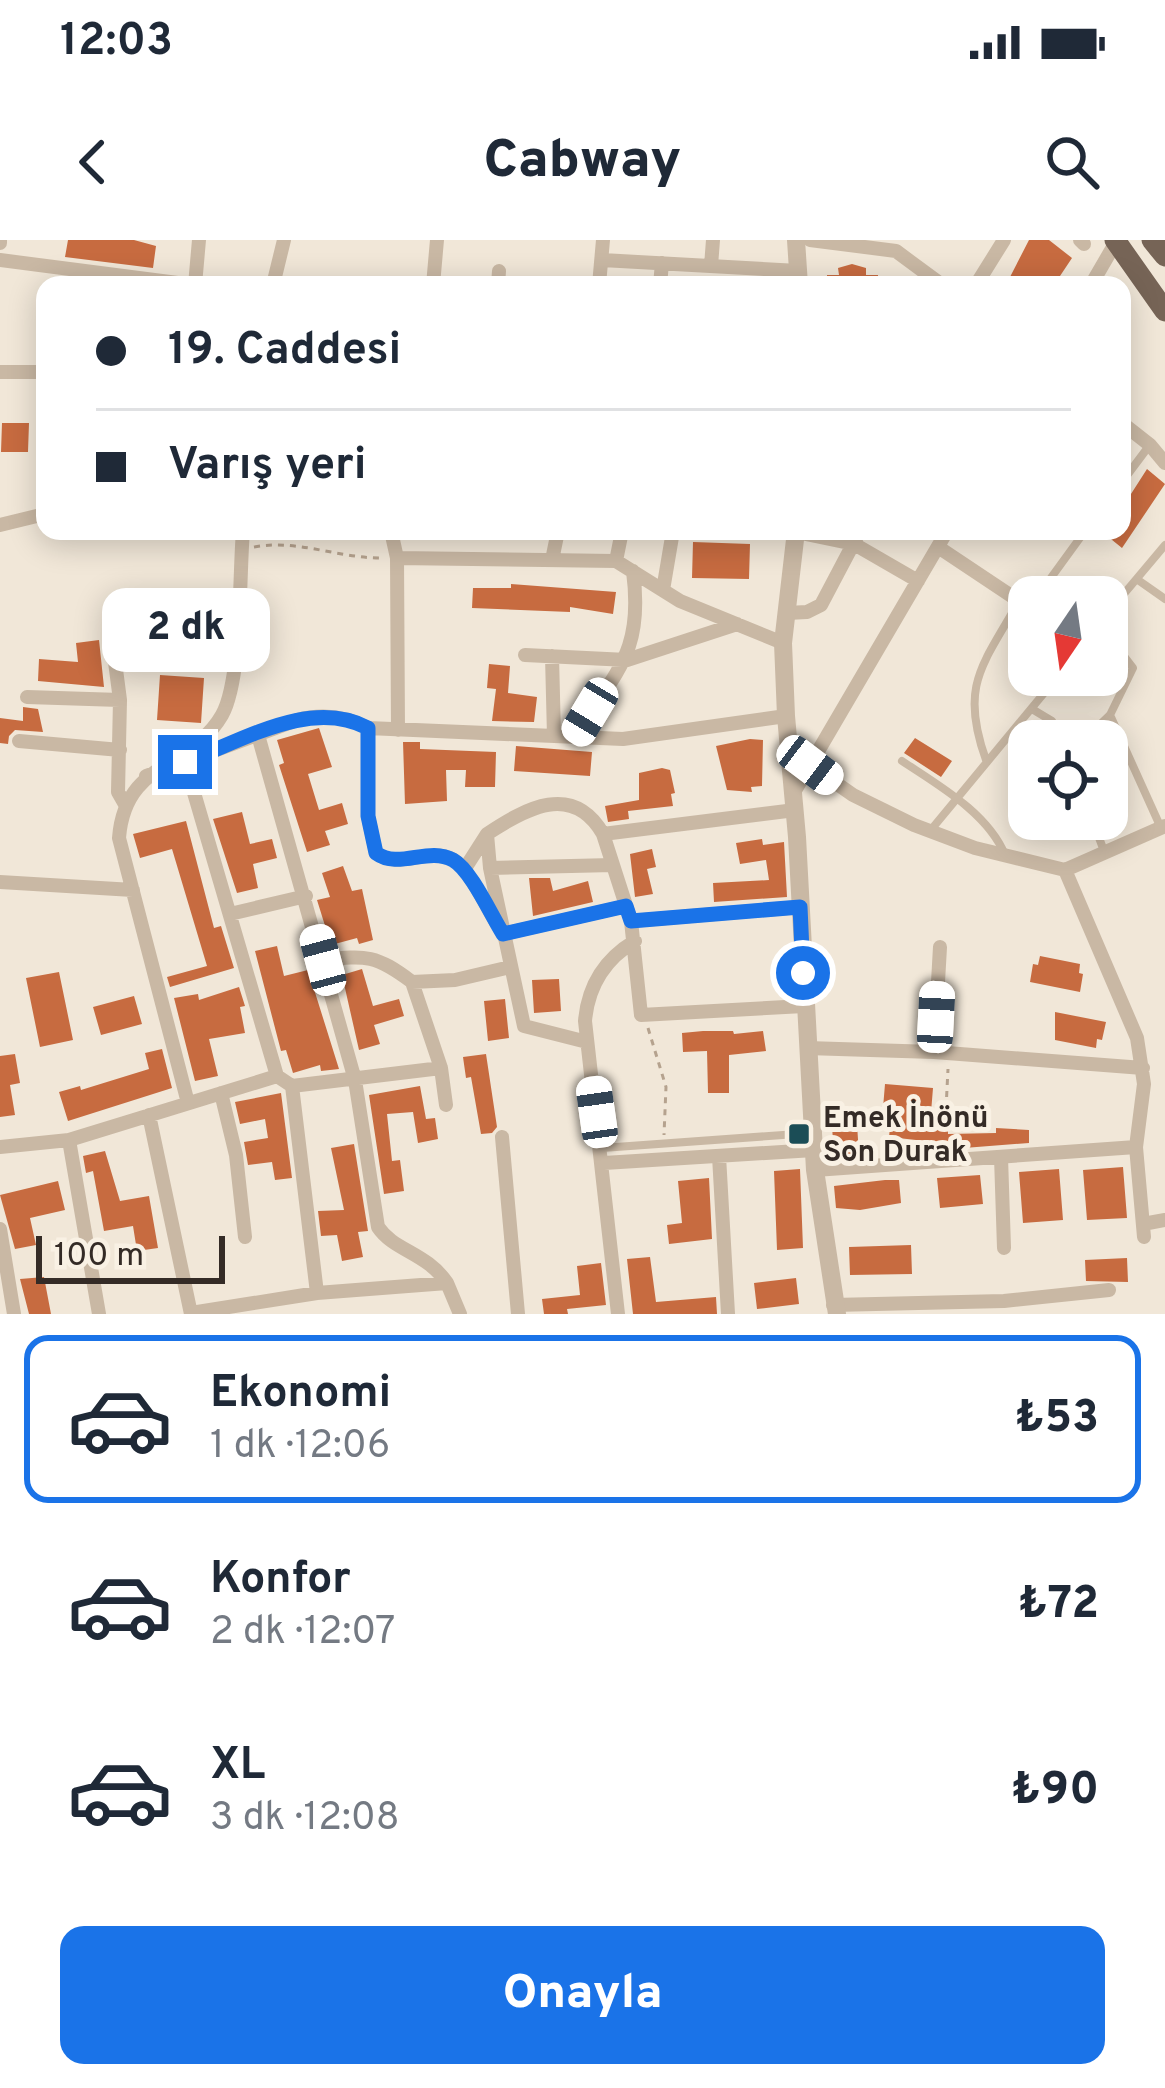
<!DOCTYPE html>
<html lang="tr">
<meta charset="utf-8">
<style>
:root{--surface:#fff;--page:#f2f2f3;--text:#1f2937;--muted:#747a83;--line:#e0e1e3;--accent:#1a73e8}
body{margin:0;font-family:Overpass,sans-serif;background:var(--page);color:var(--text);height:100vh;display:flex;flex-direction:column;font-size:45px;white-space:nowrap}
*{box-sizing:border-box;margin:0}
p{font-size:39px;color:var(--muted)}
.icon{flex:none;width:66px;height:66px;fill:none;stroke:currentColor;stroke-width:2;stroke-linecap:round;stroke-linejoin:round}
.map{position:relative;height:1074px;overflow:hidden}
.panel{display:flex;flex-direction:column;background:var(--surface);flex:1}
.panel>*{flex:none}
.guide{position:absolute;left:36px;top:36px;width:1095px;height:264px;border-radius:24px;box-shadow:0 6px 30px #0003;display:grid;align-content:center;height:264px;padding:0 60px;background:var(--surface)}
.needle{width:78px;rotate:193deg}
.tools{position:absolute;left:1008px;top:336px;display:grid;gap:24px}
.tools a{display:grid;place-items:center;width:120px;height:120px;border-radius:24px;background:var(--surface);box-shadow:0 6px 30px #0003;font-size:60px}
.scale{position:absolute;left:36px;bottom:30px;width:189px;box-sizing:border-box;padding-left:12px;border:6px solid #342b26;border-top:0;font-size:33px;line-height:42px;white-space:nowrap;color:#342b26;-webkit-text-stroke:9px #f9f1e4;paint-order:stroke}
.end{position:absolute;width:54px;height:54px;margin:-27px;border:15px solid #1a73e8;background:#fff;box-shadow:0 0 0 6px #fff}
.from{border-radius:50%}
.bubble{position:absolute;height:84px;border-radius:24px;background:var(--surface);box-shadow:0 6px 30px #0003;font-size:39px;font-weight:800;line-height:84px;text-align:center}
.car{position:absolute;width:36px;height:72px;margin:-36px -18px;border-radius:15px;box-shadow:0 0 9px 3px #0007;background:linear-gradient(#fff 24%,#345 0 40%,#fff 0 76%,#345 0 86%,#fff 0)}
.guide b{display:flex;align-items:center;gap:42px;height:114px;font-size:45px}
.guide b+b{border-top:3px solid var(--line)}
.guide i{width:30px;height:30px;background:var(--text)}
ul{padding:21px 0 0;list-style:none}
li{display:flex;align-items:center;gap:36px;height:168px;margin:0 24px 18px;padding:0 36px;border:6px solid transparent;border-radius:24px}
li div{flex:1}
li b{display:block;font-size:45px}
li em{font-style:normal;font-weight:800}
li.current{border-color:var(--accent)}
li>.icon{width:108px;height:108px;stroke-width:1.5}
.button{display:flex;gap:24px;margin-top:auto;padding:24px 60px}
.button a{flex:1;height:138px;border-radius:24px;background:var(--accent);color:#fff;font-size:48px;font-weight:800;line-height:138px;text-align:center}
.status{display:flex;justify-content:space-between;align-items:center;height:84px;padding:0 60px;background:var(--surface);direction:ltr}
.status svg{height:33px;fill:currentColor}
header{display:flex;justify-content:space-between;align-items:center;height:156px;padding:0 60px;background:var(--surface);font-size:54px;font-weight:800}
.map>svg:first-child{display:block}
.building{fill:#c76b40}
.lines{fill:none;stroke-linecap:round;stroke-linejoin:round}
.path{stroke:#b5a28e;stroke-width:3;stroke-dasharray:6 6;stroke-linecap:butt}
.service{stroke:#c9b8a4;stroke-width:8}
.minor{stroke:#c9b8a4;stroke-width:14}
.tertiary{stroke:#c9b8a4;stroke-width:18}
.primary{stroke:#766456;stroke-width:21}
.route{stroke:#1a73e8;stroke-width:15}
.poi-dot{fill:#1b4d56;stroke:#f9f1e4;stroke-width:4.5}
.labels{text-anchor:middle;stroke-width:10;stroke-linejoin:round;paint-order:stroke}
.poi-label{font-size:30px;font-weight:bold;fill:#342b26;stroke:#f9f1e4;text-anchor:start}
</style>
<div class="status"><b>12:03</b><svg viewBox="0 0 49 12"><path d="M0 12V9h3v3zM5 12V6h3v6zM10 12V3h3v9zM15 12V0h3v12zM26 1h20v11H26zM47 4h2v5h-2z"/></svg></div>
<header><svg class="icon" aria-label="back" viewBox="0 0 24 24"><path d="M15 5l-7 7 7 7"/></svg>Cabway<svg class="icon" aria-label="search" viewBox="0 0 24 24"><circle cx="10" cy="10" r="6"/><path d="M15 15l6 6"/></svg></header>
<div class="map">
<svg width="1165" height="1074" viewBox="0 0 1165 1074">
<rect width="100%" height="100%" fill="#f1e7d8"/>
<path class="building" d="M68 0H134L156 6 153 28 65 17Z
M1029 0H1049L1072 18 1056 42 1022 45 1010 37Z
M852 24 866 28V35H878V45H827V35H839L838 28Z
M2 183H29L28 212H1Z
M1147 229 1165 244 1122 308 1101 291H1122V268Z
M693 302 750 304 749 339 692 338Z
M511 344 616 352 613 374 570 367V372L472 368 473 348H511Z
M99 400 104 447 38 441 39 419 78 422 76 403Z
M489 424 510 426 508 453 537 457 534 482 492 481 496 449 487 448Z
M160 435 204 438 201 483 157 480Z
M23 467 38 469 43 492 15 490 9 496 8 504 0 503V478L23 481Z
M319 488 332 527 308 534 319 570 342 563 348 584 325 591 330 605 307 612 279 525 284 523 277 500Z
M915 498 952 521 941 537 904 513Z
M750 499 763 500 762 546 751 547 752 552 727 550 716 506Z
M403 502H420V509L496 512 495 547H465L466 530H446L447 561 405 564Z
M516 506 592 512 590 536 514 531Z
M662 528 670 530 675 553 671 554 673 566 628 571 629 579 608 582 605 566 639 560V533Z
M242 572 250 604 272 599 277 618 253 624 258 648 237 653 213 579Z
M186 581 214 688 221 686 234 728 170 747 167 737 207 726 172 609 140 618 133 594Z
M762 599 763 605 784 602 787 657 714 662 713 643 769 640 766 620 740 624 736 603Z
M652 609 656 627 647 629 653 654 635 657 630 614Z
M343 626 352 651 362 649 373 700 359 704 357 698 331 705 317 660 330 657 322 633Z
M529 638H550L553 651 588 641 593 662 533 676Z
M277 706 284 736 308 730 339 829 321 831 320 825 293 833 286 810 281 811 255 711Z
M1040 716 1080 724 1079 733 1083 734 1080 752 1030 742 1033 724 1038 725Z
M362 729 373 766 399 759 404 776 374 785 380 804 359 810 342 735Z
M59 732 73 800 40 807 26 738Z
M559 739 561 771 534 773 532 740Z
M239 747 245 766 240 767 245 793 209 799 218 836 195 841 174 758 198 754 199 760Z
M134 756 142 784 101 795 93 767Z
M505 759 509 798 488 801 484 761Z
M1055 772 1106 782 1102 800 1097 799 1096 808 1055 800Z
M703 791H733L734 794 763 791 766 811 729 815V853H708L707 811 683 812 682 793Z
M162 809 172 848 68 881 59 852 80 846 81 850 149 829 145 813Z
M15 814 20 843 10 845 15 875 0 877V816Z
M486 814 497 887 492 893 481 894 471 837 466 838 463 817Z
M885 844 933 848 930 885 948 884V894L996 893V888L1029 890V903L926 911 925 901 889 897 892 868H883Z
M420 846 426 879 435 878 438 899 418 903 413 872 387 874 392 921 400 920 404 951 384 954 369 855Z
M281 853 292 938 275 940 272 922 248 925 244 902 268 898 265 879 240 884 235 862Z
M857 884 859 915 834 916 832 886Z
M354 904 368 991 358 992 363 1017 342 1021 337 995 321 996 318 971 344 970 331 908Z
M105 911 120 961 149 956 158 1008 137 1011 133 986 104 991 93 931 86 933 83 916Z
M1123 927 1127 978 1087 980 1083 930Z
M800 929 803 1008 777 1010 774 931Z
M1059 929 1063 980 1023 983 1019 932Z
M980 935 983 964 940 968 937 938Z
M709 938 712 999 669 1004 667 985 682 983 678 941Z
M885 940H899L901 963 860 970 836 968 834 946Z
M58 941 65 970 30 978 36 1005 15 1009 0 955Z
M911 1005 912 1034 850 1035 849 1007Z
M650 1017 656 1062 716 1057 717 1074H633L627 1019Z
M1127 1018 1128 1042 1086 1041 1085 1020Z
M601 1023 606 1065 567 1069 568 1074H544L542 1059 580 1055 577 1026Z
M44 1037 51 1074H29L20 1039Z
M796 1038 799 1064 757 1069 754 1043Z"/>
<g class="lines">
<path class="path" d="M254 307C298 299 337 318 381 318
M648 788 666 847 664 895
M946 869 948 829"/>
<path class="service" d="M70 45 71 42
M1122 242 1149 206
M1138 340 1165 359
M1037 357 1085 291
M1107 374 1165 305
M1032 469 1052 481 1063 501
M1110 475 1161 588
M1083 501 1110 475 1133 428 1107 394
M986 520C959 445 983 425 1019 361H1029
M902 521C938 545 988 573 1005 615
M1092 579 1104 611
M930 591 1059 435
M602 908 811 893"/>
<path class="minor" d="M810 0 896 11 942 45
M1080 0 1084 4
M0 3V0
M0 20 193 45
M602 20 798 31
M711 26 713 0
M195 45 199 0
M273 45 284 0
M433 45 437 0
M498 45 499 31
M599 45 603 0
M660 45 662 23
M976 45 1004 0
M1091 45 1116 2
M0 132H45
M1122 183 1150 205 1165 223
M0 285 45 274
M391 291 397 318 398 490
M796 292 854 304 918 341
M938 307 1019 361
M397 318 616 321 680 361 783 403
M552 320 558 291
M616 321 622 291
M663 350 673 291
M787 373 807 372 821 365 860 291
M112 399 120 460 118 552 126 566
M525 415 627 420 737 384
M552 416 554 496
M27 457 120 460
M368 488V576L376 613C401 632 436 601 460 625 475 641 486 666 497 684
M258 495 355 840 378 987C394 1011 426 1012 447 1043
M575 497C615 431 644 414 633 331
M19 501 120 510
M185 522 277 836 292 846 441 828
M810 525 853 555 914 585 975 608 1065 630 1165 586
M146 536 297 480C323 473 345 476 368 488L623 499 786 476
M793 554 947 291
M795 570 603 594 631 681 641 775 804 766
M490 628 487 594C526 568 573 542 603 594
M464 630 487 594
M0 642 133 650
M230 674 306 656
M631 681 800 667
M503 694 626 666
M323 720C367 715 376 715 412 742L455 740 510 727
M412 742 441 828 446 865
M587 802 524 786 490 628 613 625
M807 808 934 812 1143 828
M934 812 940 707
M292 846 317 1053
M221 853 236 915 245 997
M188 863 119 598C125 520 191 529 222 475 242 439 239 336 243 291
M149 875 191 1074
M502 897 518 1074
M69 900 99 1074
M0 907 69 900 277 836
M1136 907 1144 997
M719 916 728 1074
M1001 917 1004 1008
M604 923 814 910
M815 930 1136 907 1144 844 1137 798 1065 630
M1143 984 1165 980
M0 989 14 1074
M833 1065 1004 1061 1109 1050
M191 1073 317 1053 447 1043 460 1074
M618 1074 585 781C588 746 605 719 635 701"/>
<path class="tertiary" d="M796 0 799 45
M796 291 783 403 786 476 797 597 815 930 837 1074"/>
<path class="primary" d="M1115 0 1165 71
M1152 0 1165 16"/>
</g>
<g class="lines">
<path class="route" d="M185 522C241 502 310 457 368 488V576L376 613C399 630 428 606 453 620 471 630 491 675 503 694L626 666 631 681 800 667 803 733"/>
</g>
<rect class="poi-dot" x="787" y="882" width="24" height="24" rx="6"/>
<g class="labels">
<g class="poi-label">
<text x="823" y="887">Emek İnönü<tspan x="823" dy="34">Son Durak</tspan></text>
</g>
</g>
</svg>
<div class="tools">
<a><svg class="needle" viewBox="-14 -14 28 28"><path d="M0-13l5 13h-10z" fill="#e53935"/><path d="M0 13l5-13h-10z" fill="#747a83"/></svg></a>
<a><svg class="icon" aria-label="locate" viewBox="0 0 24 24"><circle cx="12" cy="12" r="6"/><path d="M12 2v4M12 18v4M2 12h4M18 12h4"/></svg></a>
</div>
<div class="scale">100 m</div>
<i class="end from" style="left:803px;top:733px"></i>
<i class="end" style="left:185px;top:522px"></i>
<div class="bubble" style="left:102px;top:348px;width:168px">2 dk</div>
<i class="car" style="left:590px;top:472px;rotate:211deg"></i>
<i class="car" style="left:810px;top:525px;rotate:127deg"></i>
<i class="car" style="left:323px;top:720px;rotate:345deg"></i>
<i class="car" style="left:936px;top:777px;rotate:3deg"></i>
<i class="car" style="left:597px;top:872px;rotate:352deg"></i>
<div class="guide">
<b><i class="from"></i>19. Caddesi</b>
<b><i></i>Varış yeri</b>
</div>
</div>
<section class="panel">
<ul>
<li class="current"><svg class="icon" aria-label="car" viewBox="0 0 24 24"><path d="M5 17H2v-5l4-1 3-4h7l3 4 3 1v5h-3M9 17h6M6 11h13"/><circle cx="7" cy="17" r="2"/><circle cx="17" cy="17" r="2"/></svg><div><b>Ekonomi</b><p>1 dk · 12:06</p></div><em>₺53</em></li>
<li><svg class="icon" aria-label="car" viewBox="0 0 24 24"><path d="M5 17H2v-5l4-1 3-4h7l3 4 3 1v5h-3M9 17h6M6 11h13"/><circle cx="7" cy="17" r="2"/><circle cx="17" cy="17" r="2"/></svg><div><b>Konfor</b><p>2 dk · 12:07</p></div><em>₺72</em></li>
<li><svg class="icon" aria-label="car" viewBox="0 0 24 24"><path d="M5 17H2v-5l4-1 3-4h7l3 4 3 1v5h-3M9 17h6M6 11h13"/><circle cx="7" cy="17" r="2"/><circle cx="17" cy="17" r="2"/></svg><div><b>XL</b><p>3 dk · 12:08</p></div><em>₺90</em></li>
</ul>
<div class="button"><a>Onayla</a></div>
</section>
